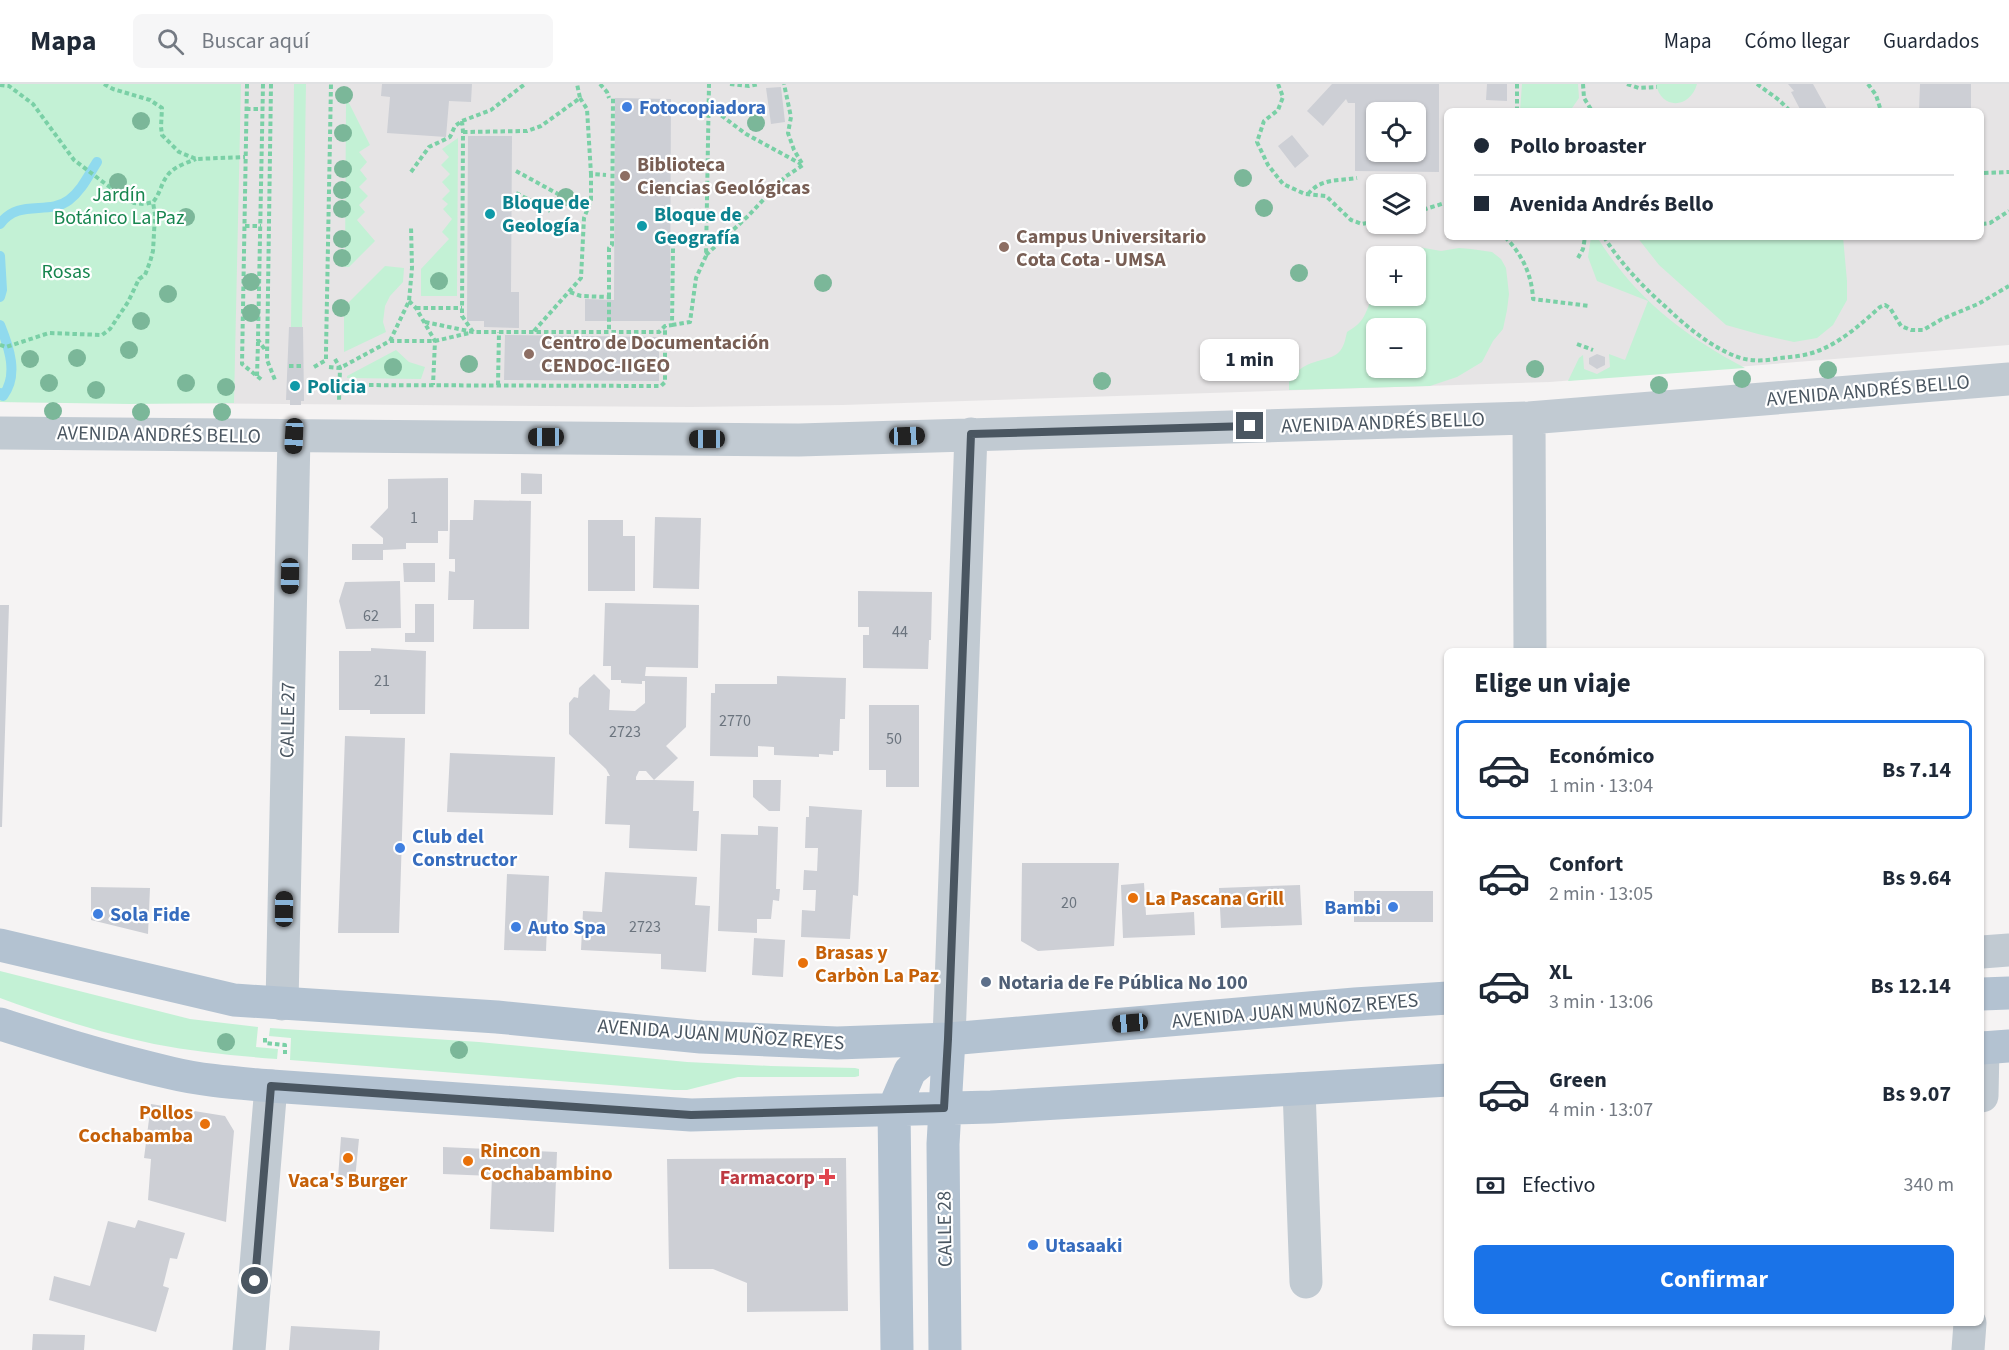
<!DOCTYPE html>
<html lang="es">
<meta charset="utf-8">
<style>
:root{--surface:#fff;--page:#f6f6f7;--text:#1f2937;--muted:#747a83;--line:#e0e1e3;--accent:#1a73e8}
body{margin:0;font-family:"Source Sans 3",sans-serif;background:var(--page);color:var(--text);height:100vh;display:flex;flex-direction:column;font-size:22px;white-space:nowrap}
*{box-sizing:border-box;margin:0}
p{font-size:20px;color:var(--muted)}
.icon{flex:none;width:33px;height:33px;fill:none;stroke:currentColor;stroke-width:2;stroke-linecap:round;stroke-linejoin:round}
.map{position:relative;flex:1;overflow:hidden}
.drawer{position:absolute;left:1444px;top:564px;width:540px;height:678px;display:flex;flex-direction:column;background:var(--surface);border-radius:9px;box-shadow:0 2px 4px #0004}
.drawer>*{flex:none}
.hud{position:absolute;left:1444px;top:24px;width:540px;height:132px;border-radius:9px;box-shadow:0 2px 4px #0004;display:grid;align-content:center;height:132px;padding:0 30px;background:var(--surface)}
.fabs{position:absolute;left:1366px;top:18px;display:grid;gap:12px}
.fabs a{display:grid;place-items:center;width:60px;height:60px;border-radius:9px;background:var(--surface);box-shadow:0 2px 4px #0004;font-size:30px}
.end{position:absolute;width:27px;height:27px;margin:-14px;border:8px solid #4a5661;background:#fff;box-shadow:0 0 0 3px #fff}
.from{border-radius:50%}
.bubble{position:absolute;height:42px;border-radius:9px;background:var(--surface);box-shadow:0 2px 4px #0004;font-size:20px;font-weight:700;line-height:42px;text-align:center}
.car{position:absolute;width:18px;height:36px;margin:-18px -9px;border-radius:8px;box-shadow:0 0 4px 2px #0007;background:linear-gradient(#222 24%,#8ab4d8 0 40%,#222 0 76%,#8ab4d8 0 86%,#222 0)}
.hud b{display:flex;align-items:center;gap:21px;height:57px;font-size:22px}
.hud b+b{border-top:2px solid var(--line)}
.hud i{width:15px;height:15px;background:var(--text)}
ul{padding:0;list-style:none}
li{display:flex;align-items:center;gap:18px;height:99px;margin:0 12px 9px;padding:0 18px;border:3px solid transparent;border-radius:9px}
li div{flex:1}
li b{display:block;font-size:22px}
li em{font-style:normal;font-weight:700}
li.active{border-color:var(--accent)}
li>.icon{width:54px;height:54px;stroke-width:1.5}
h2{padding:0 30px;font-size:27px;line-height:72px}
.pay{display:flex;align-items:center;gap:15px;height:66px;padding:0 30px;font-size:22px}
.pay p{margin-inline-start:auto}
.button{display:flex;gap:12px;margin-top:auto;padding:12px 30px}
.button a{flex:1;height:69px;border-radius:9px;background:var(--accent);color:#fff;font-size:24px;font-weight:700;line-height:69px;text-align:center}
header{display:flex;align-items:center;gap:36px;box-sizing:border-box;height:84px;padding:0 30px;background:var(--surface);border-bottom:2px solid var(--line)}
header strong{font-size:28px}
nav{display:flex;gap:33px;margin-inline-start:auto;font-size:21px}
.search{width:420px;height:54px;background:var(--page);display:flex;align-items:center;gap:15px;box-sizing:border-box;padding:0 21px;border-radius:9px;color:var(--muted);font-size:22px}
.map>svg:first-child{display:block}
.education{fill:#e6e4e5;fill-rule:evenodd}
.green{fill:#c3f1d5;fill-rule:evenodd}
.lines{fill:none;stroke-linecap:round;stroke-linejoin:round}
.stream{stroke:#90daee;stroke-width:10}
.building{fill:#cdcfd5;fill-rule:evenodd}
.path{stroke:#7ad0a6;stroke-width:4;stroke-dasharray:4.5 3;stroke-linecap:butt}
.minor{stroke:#c1cad2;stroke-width:33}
.major{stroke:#b3c2d1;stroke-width:33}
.tree{fill:#7bb799}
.route{stroke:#4a5661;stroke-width:8}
.shop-dot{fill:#3f7fe0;stroke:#fff;stroke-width:2}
.education-dot{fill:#8d6e63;stroke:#fff;stroke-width:2}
.culture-dot{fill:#0f9aa8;stroke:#fff;stroke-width:2}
.food-dot{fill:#e8710a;stroke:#fff;stroke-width:2}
.service-dot{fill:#5c6f8a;stroke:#fff;stroke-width:2}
.health-dot{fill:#e0444e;stroke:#fff;stroke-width:2}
.labels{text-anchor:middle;stroke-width:4.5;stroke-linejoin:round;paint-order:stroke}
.number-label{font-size:16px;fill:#6b747e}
.shop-label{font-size:20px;font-weight:bold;fill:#366cbe;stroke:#fff;text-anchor:start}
.education-label{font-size:20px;font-weight:bold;fill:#785e54;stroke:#fff;text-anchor:start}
.park-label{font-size:20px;fill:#17864f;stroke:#fff}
.culture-label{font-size:20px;font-weight:bold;fill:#0d838f;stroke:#fff;text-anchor:start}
.street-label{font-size:20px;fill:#4a5661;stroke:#fff}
.food-label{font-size:20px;font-weight:bold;fill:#c56008;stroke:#fff;text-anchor:start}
.service-label{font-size:20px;font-weight:bold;fill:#4e5e75;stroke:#fff;text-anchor:start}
.health-label{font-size:20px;font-weight:bold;fill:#be3a42;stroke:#fff;text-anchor:end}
</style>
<header>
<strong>Mapa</strong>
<div class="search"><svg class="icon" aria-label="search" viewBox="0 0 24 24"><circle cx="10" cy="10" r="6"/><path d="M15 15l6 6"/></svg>Buscar aquí</div>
<nav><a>Mapa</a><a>Cómo llegar</a><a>Guardados</a></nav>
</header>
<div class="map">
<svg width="2009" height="1266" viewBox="0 0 2009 1266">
<rect width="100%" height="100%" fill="#f5f3f3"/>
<path class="education" d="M0 0H2009V261L1550 298 843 321 691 323 0 318ZM1448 27H1982V153H1448ZM1377 28H1416V68H1377ZM1377 100H1416V140H1377ZM1377 172H1416V212H1377ZM1377 244H1416V284H1377Z"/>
<path class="green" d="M0 0H241L234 319 130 320 0 318Z
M294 0H306L302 243H291Z
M1522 0H1578L1579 14 1570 27H1520Z
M1656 0H1697C1690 25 1661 26 1656 0Z
M346 17H348L370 61 359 68 367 78 360 86 367 95 359 103 368 112 359 121 365 128 357 136 375 157 349 183H345Z
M458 54 457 212H421V185L449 155 442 148 452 135 443 125 448 120 442 115 450 107 442 98 450 90 441 81 449 73 442 65Z
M1591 153H1597C1635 214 1683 251 1745 284L1568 297 1579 274 1583 271 1584 285 1597 290 1610 283 1609 270 1625 276 1648 217 1597 197 1588 173Z
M1637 153H1843L1847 197V216L1833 241 1817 254 1794 258 1758 250 1726 241 1659 181Z
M1413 162 1441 167 1459 164 1471 165 1492 168 1501 175 1506 184 1509 210 1507 226 1503 245 1493 257 1482 278 1457 293 1430 302 1289 306V298C1294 288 1304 281 1315 278 1326 274 1338 274 1343 262 1345 258 1346 252 1347 248 1370 235 1363 226 1377 207V212H1416V172H1398ZM1377 244H1416V284H1377Z
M385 182 404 184 403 198 390 212 385 222 383 238 386 248 344 268V223Z
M396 266 409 278 425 283 421 295 347 294V292Z
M0 887 190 935 258 943 256 963 278 965 277 975C236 972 195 968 154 960 101 949 51 933 0 914Z
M270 944 479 958 687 978 771 982 855 984 859 985V992L855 993H738L687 1006H674L290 976 291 954 269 952Z"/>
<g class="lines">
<path class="stream" d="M0 140C19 114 48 132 69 116 82 106 88 92 97 78
M0 172 2 206 0 213
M0 241C9 263 19 291 3 312L0 309"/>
</g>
<path class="building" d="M382 0H472L471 18 449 17 446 53 387 49 390 13 381 12Z
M1332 0H1439V88L1355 87V19H1348L1346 15 1323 42 1307 27ZM1377 28H1416V68H1377Z
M1487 0H1507V17L1486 16Z
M1788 0H1813L1828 27H1801L1791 8 1794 7Z
M1920 0H1971V27H1919Z
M781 3 785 38 771 40 766 4Z
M615 14 671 15 670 237H585V215L614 216Z
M1292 51 1309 72 1295 84 1278 62Z
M468 52H512L511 208H519V244L484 243V237H467Z
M289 243H303L304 317H301V321H290V316H286Z
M505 251 659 253V297L504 296Z
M1597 270 1605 273V281L1597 285 1589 280V274Z
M521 389 542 390V410H521Z
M448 394V447H438V459H406V465L383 466V476H352V460H383V454L370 443 388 424V395Z
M474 416 531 417 529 545H473L474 516H448L449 487 455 488V475H449L450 436H473Z
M655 433 701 434 699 505 653 504Z
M588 436H623V452H635V507H588Z
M403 479H435V498H404Z
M400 497 401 544 346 545 339 517 345 498Z
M858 507 932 508 931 556H929L928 585 863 584V551H869V543H858Z
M605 519 699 521 698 584 646 583 645 592 687 593 686 643 666 662 678 674 654 696 646 687H639L636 693V696H654L694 697 693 727H699L697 767 629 764 630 741 605 740 607 692H610L606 685 569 650V619L574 613 578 614 579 604 594 590 610 606 609 626 635 627 645 619V597H642V600L621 599V596H611V582H603Z
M415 520H434V558H405V549H415Z
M0 521H9L2 743H0Z
M371 564 426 567 425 630H370V626H339V567H371Z
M777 592 846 594 845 635H840L839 667H833V671L819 670V673L774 671V663L758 662V673L710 672 711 609H715V600H777Z
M869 621H919V703H886V686H869Z
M345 652 405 654 399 849H338Z
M450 669 555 673 553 731 447 728Z
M753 696H781L780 727H769L753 713Z
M809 722 862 726 858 812 853 811 850 855 801 853 802 826 815 827 816 806H803L804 786 817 787 818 764H805L806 733H809Z
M758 742 778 743 776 805H780L779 817 773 816 771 835H757V849L718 847 721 750 758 751Z
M1022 779H1119L1114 862 1038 867 1021 857Z
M605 788 697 793 695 821 710 822 706 888 661 885V870L581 866 583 827 602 828Z
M507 790 549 792 546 867 504 866Z
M1144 799 1146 831 1194 828 1195 851 1123 854 1121 801Z
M1300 801 1302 841 1221 844 1219 804Z
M91 803 150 804 148 850 91 836Z
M1354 807H1433V838H1354Z
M754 854 785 856 783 893 752 891Z
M151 1020 225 1032 234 1047 226 1138 148 1116 151 1075 144 1074Z
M341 1053 359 1055 355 1095 338 1094Z
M443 1063 557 1068 554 1148 490 1145 492 1092 443 1090Z
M846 1074 848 1227 747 1228V1199L713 1185H669L667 1075Z
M138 1136 185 1149 177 1175 170 1174 163 1202 169 1204 156 1248 49 1216 54 1192 90 1202 108 1137 135 1144Z
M291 1242 380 1247 379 1266H289Z
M33 1250 85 1251 84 1266H32Z"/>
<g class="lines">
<path class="path" d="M104 0 113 5 150 16 162 24 161 43 162 51 179 68 196 75 245 73
M247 0 242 280 262 296
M263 0 258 256 266 267
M271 0 267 276 275 296
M600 0 607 8 609 14
M730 0 749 2 759 0
M1278 0 1283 13 1278 26 1264 37 1257 58 1268 81 1283 100 1305 110 1326 112 1351 136 1362 140 1377 137
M1517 0V27
M1583 0 1584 14 1592 27
M1627 0 1639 4 1657 3
M1757 0 1779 16 1790 27
M1868 0 1876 11 1881 27
M0 1 9 2 33 20 74 76 107 101 134 119 144 120 153 118
M580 14 587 25 591 90 606 91
M671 24H709L722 32 746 50 801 80
M246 25H262
M462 37 463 48 462 232 473 248
M463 48 527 47 541 42 580 14 577 0
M516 87 558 110
M411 88 429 63 450 53 455 42 462 37 491 26 525 0
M1984 89 2009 88
M516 109 550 127
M1308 110C1321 94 1339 97 1357 94
M1416 128 1448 118
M1982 140 1990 139 2009 127
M245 142H261
M1505 153C1522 170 1532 191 1533 215L1590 222
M1604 153C1621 180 1644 204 1668 225 1687 243 1710 262 1735 272 1750 278 1766 277 1780 274 1791 273 1802 272 1812 269 1838 261 1860 241 1880 223L1885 221 1890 224 1901 242 1911 246H1923L1942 235 1978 220 2009 202
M706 171 747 133 785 93 803 81 794 66 788 49 791 33 784 0
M1578 174 1583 165 1585 153
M570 208 581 212 609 213V248
M609 213V164L612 161 613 14
M409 217 416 224 435 257 433 301
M416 224H462
M425 238 473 248H659L665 242 672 241 673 164
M672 241 690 238 696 194 706 172 709 0
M534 247 581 194 584 134 591 116V90
M390 257 409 217 412 184 411 142
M1577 260 1593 266
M0 261 6 263 49 249 102 251 110 245 128 218 139 195 145 191 150 178 153 167 155 131 153 118C160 110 161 100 167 92 173 83 186 79 196 75
M335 275 340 284 339 317
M289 282H303
M314 283 326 276V267L331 0
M329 283 340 284 390 257H435L469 249
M257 292 258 258
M339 301 661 302 665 298V242
M498 301 499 248
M265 954V959L285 961V970"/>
<path class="minor" d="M1529 334 1530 567
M0 349 799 356 1529 334 2009 295
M1982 868 2009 866
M282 920 294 352
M949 955 971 350
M1299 1005 1306 1198
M1982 1012 1983 964
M249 1266 271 1002
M1968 1266 1970 1239"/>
<path class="major" d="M0 861 234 916 497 933 701 953 837 959 949 955 1355 920 1448 914
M1982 910 2009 909
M0 940C57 958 113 976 171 989 204 997 238 999 271 1002L691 1031 991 1023 1448 996
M1982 964 2009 962
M897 1266 894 1024 910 987 949 955
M945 1266 943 1060 949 955"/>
</g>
<g class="tree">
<circle cx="344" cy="11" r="9"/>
<circle cx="141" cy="37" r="9"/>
<circle cx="756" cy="39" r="9"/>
<circle cx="343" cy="49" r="9"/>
<circle cx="343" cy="85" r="9"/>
<circle cx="1243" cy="94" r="9"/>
<circle cx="118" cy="98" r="9"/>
<circle cx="342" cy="106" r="9"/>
<circle cx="566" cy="113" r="9"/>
<circle cx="1264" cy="124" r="9"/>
<circle cx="342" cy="125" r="9"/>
<circle cx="186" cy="133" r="9"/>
<circle cx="342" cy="155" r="9"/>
<circle cx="342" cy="174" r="9"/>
<circle cx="1299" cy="189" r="9"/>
<circle cx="439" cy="197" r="9"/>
<circle cx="251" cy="198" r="9"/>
<circle cx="823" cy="199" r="9"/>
<circle cx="168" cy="210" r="9"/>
<circle cx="341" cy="224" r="9"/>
<circle cx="251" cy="229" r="9"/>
<circle cx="141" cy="237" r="9"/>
<circle cx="129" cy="266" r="9"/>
<circle cx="77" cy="274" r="9"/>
<circle cx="30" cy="275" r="9"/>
<circle cx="469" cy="280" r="9"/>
<circle cx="393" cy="283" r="9"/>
<circle cx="1535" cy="285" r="9"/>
<circle cx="1828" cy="286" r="9"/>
<circle cx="1742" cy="295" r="9"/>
<circle cx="1102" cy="297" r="9"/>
<circle cx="49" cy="299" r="9"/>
<circle cx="186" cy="299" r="9"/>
<circle cx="1659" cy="301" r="9"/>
<circle cx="226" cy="303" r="9"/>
<circle cx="96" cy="306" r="9"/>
<circle cx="53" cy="327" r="9"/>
<circle cx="141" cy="328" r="9"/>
<circle cx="222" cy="328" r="9"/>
<circle cx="226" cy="958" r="9"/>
<circle cx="459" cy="966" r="9"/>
</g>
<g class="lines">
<path class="route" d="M255 1197 271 1002 691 1031 944 1024 948 955 971 350 1250 342"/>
</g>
<g class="shop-dot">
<circle cx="627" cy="23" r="6"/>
<circle cx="400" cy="764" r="6"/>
<circle cx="1393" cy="823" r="6"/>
<circle cx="98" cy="830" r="6"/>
<circle cx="516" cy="843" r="6"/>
<circle cx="1033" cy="1161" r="6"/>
</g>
<g class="education-dot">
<circle cx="625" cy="92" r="6"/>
<circle cx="1004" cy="163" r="6"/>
<circle cx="529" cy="270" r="6"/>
</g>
<g class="culture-dot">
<circle cx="490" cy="130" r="6"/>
<circle cx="642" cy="142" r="6"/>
<circle cx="295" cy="302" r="6"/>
</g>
<g class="food-dot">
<circle cx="1133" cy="814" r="6"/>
<circle cx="803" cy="879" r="6"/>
<circle cx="205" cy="1040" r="6"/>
<circle cx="348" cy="1074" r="6"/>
<circle cx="468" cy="1077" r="6"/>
</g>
<circle class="service-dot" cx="986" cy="898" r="6"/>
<path class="health-dot" d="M824 1084h6v6h6v6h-6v6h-6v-6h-6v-6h6z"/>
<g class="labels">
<g class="number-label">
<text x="414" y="439">1</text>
<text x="371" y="537">62</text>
<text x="900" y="553">44</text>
<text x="382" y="602">21</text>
<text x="735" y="642">2770</text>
<text x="625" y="653">2723</text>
<text x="894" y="660">50</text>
<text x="1069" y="824">20</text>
<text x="645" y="848">2723</text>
</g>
<g class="shop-label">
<text x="639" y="30">Fotocopiadora</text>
<text x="412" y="759">Club del<tspan x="412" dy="23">Constructor</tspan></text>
<text x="1381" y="830" text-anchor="end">Bambi</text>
<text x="110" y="837">Sola Fide</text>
<text x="528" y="850">Auto Spa</text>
<text x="1045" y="1168">Utasaaki</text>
</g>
<g class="education-label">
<text x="637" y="87">Biblioteca<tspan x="637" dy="23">Ciencias Geológicas</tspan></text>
<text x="1016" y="159">Campus Universitario<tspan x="1016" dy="23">Cota Cota - UMSA</tspan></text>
<text x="541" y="265">Centro de Documentación<tspan x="541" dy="23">CENDOC-IIGEO</tspan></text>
</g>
<g class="park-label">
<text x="119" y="117">Jardín<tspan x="119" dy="23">Botánico La Paz</tspan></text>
<text x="66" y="194">Rosas</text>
</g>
<g class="culture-label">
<text x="502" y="125">Bloque de<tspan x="502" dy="23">Geología</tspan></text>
<text x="654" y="137">Bloque de<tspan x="654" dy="23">Geografía</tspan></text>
<text x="307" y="309">Policia</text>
</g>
<g class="street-label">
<text transform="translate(1868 306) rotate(-5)" y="7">AVENIDA ANDRÉS BELLO</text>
<text transform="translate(1383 338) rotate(-2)" y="7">AVENIDA ANDRÉS BELLO</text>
<text transform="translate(159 350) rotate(1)" y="7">AVENIDA ANDRÉS BELLO</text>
<text transform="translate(287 636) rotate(-89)" y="7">CALLE 27</text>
<text transform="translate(1295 926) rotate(-5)" y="7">AVENIDA JUAN MUÑOZ REYES</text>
<text transform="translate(721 950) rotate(4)" y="7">AVENIDA JUAN MUÑOZ REYES</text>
<text transform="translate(944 1145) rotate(-91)" y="7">CALLE 28</text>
</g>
<g class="food-label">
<text x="1145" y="821">La Pascana Grill</text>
<text x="815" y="875">Brasas y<tspan x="815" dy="23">Carbòn La Paz</tspan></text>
<text x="193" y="1035" text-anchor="end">Pollos<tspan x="193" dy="23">Cochabamba</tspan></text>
<text x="480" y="1073">Rincon<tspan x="480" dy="23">Cochabambino</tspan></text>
<text x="348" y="1103" text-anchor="middle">Vaca's Burger</text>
</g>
<g class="service-label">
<text x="998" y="905">Notaria de Fe Pública No 100</text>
</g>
<g class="health-label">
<text x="815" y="1100">Farmacorp</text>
</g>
</g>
</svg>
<div class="fabs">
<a><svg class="icon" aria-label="locate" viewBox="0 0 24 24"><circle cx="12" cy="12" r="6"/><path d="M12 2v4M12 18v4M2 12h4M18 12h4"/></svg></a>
<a><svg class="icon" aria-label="layers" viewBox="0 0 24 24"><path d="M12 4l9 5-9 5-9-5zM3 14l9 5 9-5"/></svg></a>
<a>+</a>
<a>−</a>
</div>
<i class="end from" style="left:255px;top:1197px"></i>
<i class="end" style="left:1250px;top:342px"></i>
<div class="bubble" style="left:1200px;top:255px;width:99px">1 min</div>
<i class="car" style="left:294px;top:352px;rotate:183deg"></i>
<i class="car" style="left:907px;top:352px;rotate:88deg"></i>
<i class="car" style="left:546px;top:353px;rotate:270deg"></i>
<i class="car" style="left:707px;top:355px;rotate:270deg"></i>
<i class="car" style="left:290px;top:492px;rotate:181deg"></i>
<i class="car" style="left:284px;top:825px;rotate:1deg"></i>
<i class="car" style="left:1130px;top:939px;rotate:265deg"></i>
<div class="hud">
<b><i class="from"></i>Pollo broaster</b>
<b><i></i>Avenida Andrés Bello</b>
</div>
<section class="drawer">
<h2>Elige un viaje</h2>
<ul>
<li class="active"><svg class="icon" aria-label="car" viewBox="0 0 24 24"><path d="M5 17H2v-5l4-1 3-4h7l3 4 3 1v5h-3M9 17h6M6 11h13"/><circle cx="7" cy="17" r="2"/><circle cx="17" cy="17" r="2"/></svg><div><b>Económico</b><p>1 min · 13:04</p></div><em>Bs 7.14</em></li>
<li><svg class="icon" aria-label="car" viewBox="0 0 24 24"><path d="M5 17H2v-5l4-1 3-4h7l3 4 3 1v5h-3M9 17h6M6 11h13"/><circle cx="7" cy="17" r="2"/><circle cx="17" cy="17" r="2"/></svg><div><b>Confort</b><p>2 min · 13:05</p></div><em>Bs 9.64</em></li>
<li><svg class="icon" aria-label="car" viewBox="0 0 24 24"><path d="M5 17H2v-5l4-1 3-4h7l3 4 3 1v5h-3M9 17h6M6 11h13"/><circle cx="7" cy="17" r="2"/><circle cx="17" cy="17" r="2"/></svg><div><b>XL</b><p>3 min · 13:06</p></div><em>Bs 12.14</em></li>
<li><svg class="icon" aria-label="car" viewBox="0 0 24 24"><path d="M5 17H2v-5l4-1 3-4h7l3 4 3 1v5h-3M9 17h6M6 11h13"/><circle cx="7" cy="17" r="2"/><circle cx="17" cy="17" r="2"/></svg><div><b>Green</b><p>4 min · 13:07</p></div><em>Bs 9.07</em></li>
</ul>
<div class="pay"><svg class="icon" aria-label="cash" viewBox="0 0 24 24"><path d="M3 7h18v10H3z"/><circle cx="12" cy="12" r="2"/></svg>Efectivo<p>340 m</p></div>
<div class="button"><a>Confirmar</a></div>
</section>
</div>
